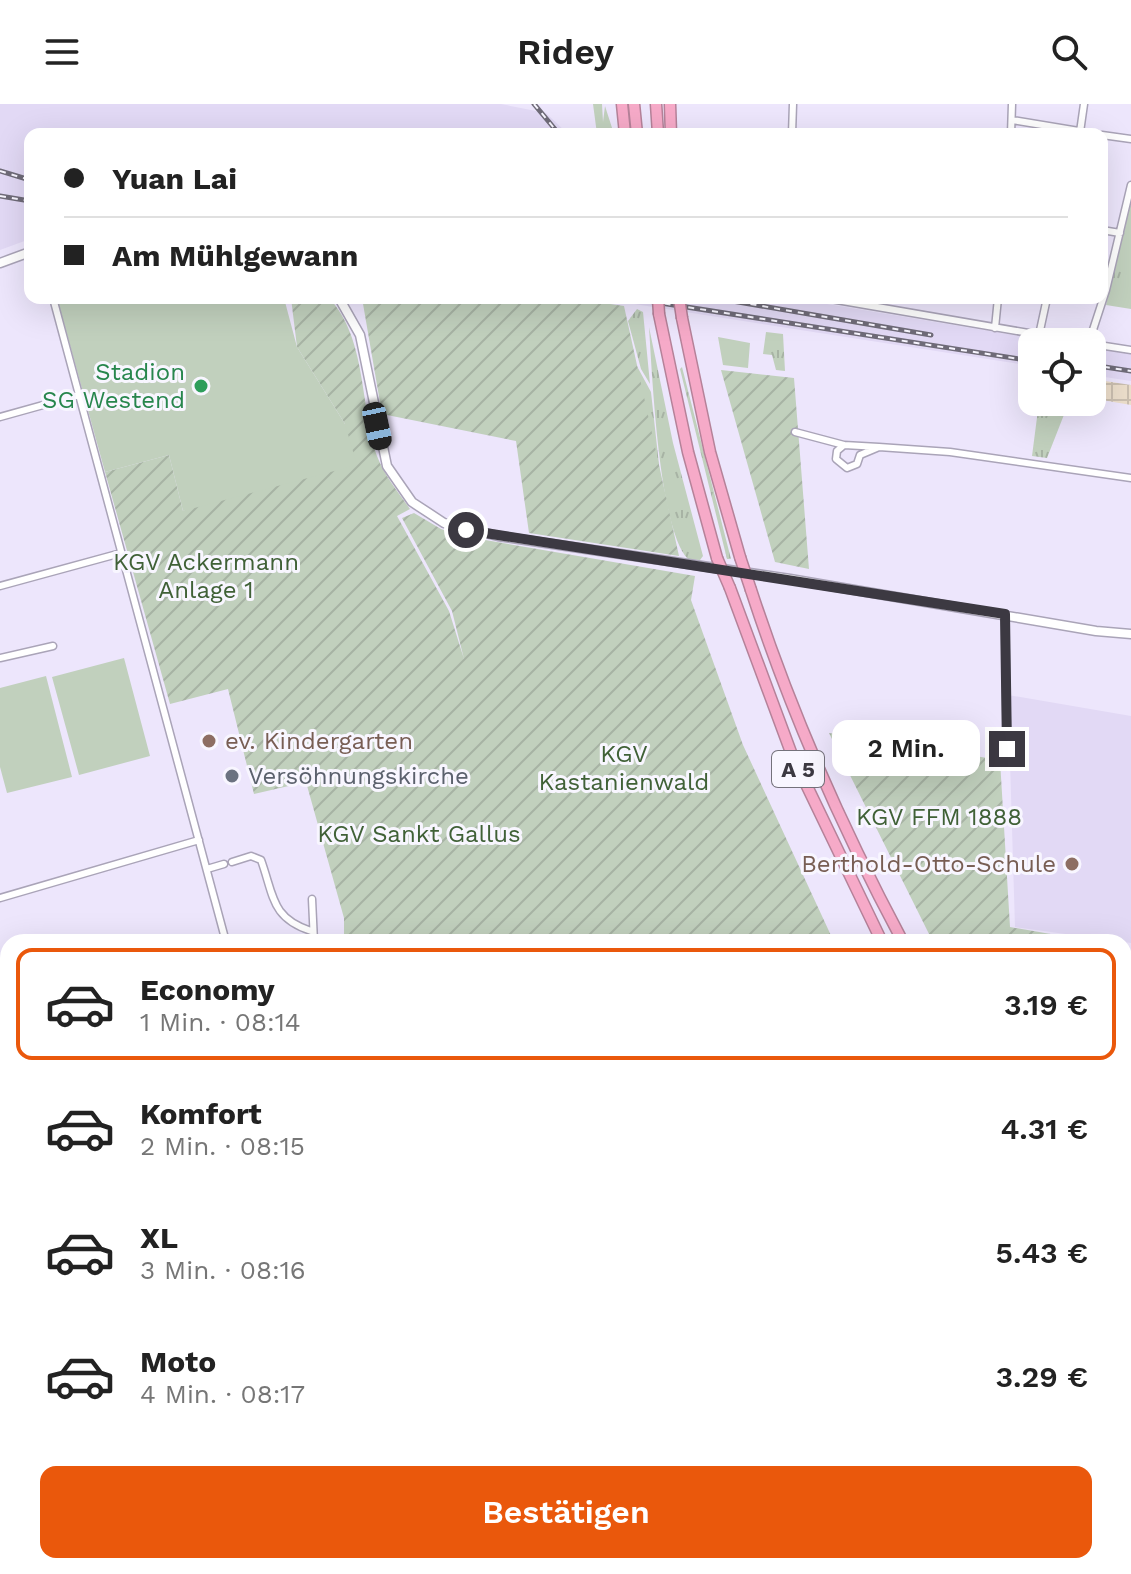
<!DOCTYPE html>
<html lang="de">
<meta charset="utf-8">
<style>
:root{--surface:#fff;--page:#f2f2f2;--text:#222;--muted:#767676;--line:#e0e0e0;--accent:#ea580c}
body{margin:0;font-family:"Work Sans",sans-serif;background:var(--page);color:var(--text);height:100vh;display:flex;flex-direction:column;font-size:30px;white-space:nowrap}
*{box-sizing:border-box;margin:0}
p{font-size:26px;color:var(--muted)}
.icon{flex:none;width:44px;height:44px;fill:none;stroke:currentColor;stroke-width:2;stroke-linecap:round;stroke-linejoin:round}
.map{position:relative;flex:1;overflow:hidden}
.details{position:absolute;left:0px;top:830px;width:1132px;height:640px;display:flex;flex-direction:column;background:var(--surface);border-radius:24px 24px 0 0;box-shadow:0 8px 32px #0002}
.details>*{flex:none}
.hud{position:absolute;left:24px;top:24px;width:1084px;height:176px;border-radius:16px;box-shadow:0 8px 32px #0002;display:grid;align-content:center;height:176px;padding:0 40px;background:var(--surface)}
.fabs{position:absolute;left:1018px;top:224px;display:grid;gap:16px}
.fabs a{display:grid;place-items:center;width:88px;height:88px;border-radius:16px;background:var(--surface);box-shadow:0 8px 32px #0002;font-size:40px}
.end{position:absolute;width:36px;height:36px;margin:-18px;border:10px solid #3c3942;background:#fff;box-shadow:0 0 0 4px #fff}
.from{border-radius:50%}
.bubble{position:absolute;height:56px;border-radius:16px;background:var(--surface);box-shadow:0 8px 32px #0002;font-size:26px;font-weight:600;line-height:56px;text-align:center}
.car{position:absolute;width:24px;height:48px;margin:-24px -12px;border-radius:10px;box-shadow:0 0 6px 2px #0007;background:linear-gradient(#222 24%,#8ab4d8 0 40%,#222 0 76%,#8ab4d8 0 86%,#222 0)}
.hud b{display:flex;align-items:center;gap:28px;height:76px;font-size:30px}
.hud b+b{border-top:2px solid var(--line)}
.hud i{width:20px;height:20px;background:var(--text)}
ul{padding:14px 0 0;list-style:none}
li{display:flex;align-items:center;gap:24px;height:112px;margin:0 16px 12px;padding:0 24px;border:4px solid transparent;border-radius:16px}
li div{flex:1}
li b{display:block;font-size:30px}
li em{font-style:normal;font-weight:600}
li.current{border-color:var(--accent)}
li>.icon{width:72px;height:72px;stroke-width:1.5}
.cta{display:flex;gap:16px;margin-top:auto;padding:16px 40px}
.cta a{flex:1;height:92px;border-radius:16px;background:var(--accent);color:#fff;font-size:32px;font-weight:600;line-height:92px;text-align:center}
header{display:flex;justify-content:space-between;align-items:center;height:104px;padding:0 40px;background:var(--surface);font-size:36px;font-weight:600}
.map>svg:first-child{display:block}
.built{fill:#e2d9f5}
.industrial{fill:url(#industrial-grid)}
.grass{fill:url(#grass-tufts)}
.garden{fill:url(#garden-furrows)}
.pitch{fill:#c1d0bd}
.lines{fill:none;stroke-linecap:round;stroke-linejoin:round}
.street-casing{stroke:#aaa4b8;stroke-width:9}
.secondary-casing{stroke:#aaa4b8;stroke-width:11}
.primary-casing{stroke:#b58299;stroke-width:12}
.highway-casing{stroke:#b58299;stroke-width:13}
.street{stroke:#fff;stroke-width:6}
.secondary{stroke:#fff;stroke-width:8}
.primary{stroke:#faccde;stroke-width:9}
.highway{stroke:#f6aac8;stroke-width:10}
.tram{stroke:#6f6b78;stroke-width:2}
.rail-casing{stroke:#6f6b78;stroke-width:5}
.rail{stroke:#f8f6ff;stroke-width:2;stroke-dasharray:6;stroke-linecap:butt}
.highway-bridge-casing{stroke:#b58299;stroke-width:13;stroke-linecap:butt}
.highway-bridge{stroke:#f6aac8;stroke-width:10}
.route{stroke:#3c3942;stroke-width:10}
.leisure-dot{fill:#2e9e5b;stroke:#f8f6ff;stroke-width:3}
.education-dot{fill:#8d6e63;stroke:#f8f6ff;stroke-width:3}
.worship-dot{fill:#6b7280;stroke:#f8f6ff;stroke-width:3}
.labels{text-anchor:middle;stroke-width:6;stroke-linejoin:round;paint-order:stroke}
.shield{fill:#f8f6ff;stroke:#74727b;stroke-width:2}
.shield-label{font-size:22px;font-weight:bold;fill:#3c3942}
.leisure-label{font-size:24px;fill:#27864d;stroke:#f8f6ff;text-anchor:end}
.park-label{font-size:24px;fill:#406137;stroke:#f8f6ff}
.education-label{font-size:24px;fill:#785e54;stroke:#f8f6ff;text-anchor:start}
.worship-label{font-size:24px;fill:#5b616d;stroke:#f8f6ff;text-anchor:start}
</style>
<header><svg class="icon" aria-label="menu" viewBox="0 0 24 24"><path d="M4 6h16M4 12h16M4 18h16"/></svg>Ridey<svg class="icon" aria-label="search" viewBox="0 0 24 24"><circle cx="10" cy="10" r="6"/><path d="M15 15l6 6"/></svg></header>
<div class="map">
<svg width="1131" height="1470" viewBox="0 0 1131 1470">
<defs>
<pattern id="industrial-grid" width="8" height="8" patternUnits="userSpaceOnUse" patternTransform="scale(2)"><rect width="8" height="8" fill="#ecdecb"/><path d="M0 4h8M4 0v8" fill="none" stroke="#cbbfb0"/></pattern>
<pattern id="grass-tufts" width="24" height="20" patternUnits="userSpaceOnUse" patternTransform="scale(2)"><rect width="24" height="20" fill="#c1d0bd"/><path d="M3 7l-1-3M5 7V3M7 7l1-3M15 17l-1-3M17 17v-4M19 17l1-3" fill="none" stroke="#a7b3a4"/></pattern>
<pattern id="garden-furrows" width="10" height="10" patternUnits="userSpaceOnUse" patternTransform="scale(2)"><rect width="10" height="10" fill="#c1d0bd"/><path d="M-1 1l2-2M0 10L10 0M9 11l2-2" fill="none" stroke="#a7b3a4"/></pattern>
</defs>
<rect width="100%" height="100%" fill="#ede6fc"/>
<path class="built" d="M0 0H501L546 9 568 30H30V135L0 146Z
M596 194H791L1055 238H1032V262Z
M1092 244 1131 250V277L1092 271Z
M1008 591 1131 612V839L1015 823Z
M0 890 8 891V1170L0 1160Z
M345 1462H577V1470H367Z"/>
<path class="industrial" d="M1105 277 1131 281V301L1102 296Z"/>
<path class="grass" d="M593 0H602L603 18 605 2 614 30H597Z
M1131 98V205L1106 201Z
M637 205 643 208 650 280 641 265 628 217Z
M649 223 673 339 703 452 700 456 688 455C659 427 652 268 649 223Z
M766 228 783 230 785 267 776 266 772 251 763 250Z
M632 253 651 288 661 379Z
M682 263 731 455H727L680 265Z
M1039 298H1069L1047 354 1032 352Z"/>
<path class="garden" d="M291 194H329C367 234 360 303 377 352 384 371 399 389 410 405L397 412 449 507 464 555 452 507 402 414 414 409 441 425 462 432 695 472 691 496 743 641 834 838H531L512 830 501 838H344V814L306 678 254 690 228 585 170 600 105 368 169 351 183 407 345 320 297 243Z
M362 194H569L624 202 679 452 529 429 516 337 382 310Z
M721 266 794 274 809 465 775 458Z
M829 629 1000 656 1010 823 1068 833V838H933Z
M1124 879 1131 880V935L1124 934Z
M1124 980 1131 982V1217L1124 1204Z
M1124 1344 1131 1357V1470H577V1462H1124Z
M236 1462H322L326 1470H237L240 1466Z"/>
<path class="pitch" d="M57 194H284L297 243 345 320 357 361 183 407 169 351 105 368Z
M718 233 750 239 748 264 723 261Z
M124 554 150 652 79 671 52 573Z
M46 572 72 673 7 689 0 663V584Z"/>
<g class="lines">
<defs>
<path id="street" d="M1012 16 1097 30
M1080 28 1084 0
M792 30 793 0
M1011 30 1012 0
M1102 31 1131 35
M1102 126 1120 129
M53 194 226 838
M825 194 1081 238
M995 224 998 194
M1039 231 1047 194
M1089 238 1106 186 1131 81
M1092 240 1131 246
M0 313 79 291
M795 328 844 341
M844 341 879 343 860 351 857 360 847 364 836 355 837 347Z
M879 343 950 348 1131 374
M0 482 121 449
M1005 510 1007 645
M0 554 53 542
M232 758 251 752 261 756C274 792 271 814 311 827
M207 765 224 760
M0 794 199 736
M312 795 314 838
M0 1228 8 1238
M0 1283H8
M0 1388 8 1390
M571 1462V1470
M13 1470 21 1462"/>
<path id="secondary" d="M0 159 30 148
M339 194 360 231 387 362 412 398 444 419 498 432 790 475 1096 527 1131 530
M342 1462V1470"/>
<path id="primary" d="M0 869H8
M0 881 8 882
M1124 950 1131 951
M1124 966 1131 967"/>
<path id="highway" d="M622 0 625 30
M634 0 637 30
M656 0 658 30
M670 0 671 30
M659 210 688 348 717 454
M682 214 710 348 740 453
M730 484 792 651 882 838
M751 486C791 609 842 724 903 838
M1124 1254 1131 1268
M1124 1292 1131 1307"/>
</defs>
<use href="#street" class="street-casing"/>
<use href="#secondary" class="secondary-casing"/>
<use href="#primary" class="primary-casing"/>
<use href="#highway" class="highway-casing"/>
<use href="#street" class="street"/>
<use href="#secondary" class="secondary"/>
<use href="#primary" class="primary"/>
<use href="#highway" class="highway"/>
<path class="tram" d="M0 877H8
M1124 960 1131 961"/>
<defs>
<path id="rail" d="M534 0 559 30
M0 67 30 76
M0 92 30 97
M629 194 1032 257
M715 194 931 231
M1092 261 1131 267
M0 1134 8 1143
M0 1153 8 1163
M352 1462 373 1470
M388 1462 414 1470"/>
</defs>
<use href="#rail" class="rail-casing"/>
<use href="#rail" class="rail"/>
<defs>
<path id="highway-bridge" d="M658 194 659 210
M679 194 682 214
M740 453 751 486
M717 454 730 484"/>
</defs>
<use href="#highway-bridge" class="highway-bridge-casing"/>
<use href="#highway-bridge" class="highway-bridge"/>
</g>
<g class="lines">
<path class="route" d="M466 426 1005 510 1007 645"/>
</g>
<circle class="leisure-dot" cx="201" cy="282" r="8"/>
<g class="education-dot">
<circle cx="209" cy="637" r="8"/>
<circle cx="1072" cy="760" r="8"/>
</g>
<circle class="worship-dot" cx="232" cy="672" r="8"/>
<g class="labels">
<rect class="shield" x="772" y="647" width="52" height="36" rx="6"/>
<g class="shield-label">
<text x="798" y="673">A 5</text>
</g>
<g class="leisure-label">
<text x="185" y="276">Stadion<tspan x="185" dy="28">SG Westend</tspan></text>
</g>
<g class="park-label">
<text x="206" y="466">KGV Ackermann<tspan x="206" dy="28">Anlage 1</tspan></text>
<text x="624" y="658">KGV<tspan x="624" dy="28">Kastanienwald</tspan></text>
<text x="939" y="721">KGV FFM 1888</text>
<text x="419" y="738">KGV Sankt Gallus</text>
</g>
<g class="education-label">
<text x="225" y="645">ev. Kindergarten</text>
<text x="1056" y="768" text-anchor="end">Berthold-Otto-Schule</text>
</g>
<g class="worship-label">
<text x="248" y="680">Versöhnungskirche</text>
</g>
</g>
</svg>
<div class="fabs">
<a><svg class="icon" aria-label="locate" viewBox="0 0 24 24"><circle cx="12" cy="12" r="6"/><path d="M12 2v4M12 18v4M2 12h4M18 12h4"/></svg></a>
</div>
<i class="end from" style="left:466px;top:426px"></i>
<i class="end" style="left:1007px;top:645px"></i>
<div class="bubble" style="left:832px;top:616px;width:148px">2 Min.</div>
<i class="car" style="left:377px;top:322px;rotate:168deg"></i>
<div class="hud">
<b><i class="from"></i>Yuan Lai</b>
<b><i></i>Am Mühlgewann</b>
</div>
<section class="details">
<ul>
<li class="current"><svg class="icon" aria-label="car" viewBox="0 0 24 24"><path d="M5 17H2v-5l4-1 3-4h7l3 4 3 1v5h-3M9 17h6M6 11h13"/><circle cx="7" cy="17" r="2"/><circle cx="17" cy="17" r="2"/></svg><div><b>Economy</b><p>1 Min. · 08:14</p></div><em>3.19 €</em></li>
<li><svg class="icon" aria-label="car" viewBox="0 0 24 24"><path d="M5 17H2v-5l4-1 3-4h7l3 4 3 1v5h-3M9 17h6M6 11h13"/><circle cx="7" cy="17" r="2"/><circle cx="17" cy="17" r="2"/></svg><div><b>Komfort</b><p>2 Min. · 08:15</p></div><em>4.31 €</em></li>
<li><svg class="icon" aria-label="car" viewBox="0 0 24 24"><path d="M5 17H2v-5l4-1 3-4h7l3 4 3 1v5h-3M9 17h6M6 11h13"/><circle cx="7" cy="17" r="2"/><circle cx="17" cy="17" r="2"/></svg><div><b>XL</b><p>3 Min. · 08:16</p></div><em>5.43 €</em></li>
<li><svg class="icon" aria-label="car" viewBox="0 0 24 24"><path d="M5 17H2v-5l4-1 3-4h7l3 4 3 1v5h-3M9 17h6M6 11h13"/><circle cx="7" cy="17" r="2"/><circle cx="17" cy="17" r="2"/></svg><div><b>Moto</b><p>4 Min. · 08:17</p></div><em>3.29 €</em></li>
</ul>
<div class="cta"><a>Bestätigen</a></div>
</section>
</div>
